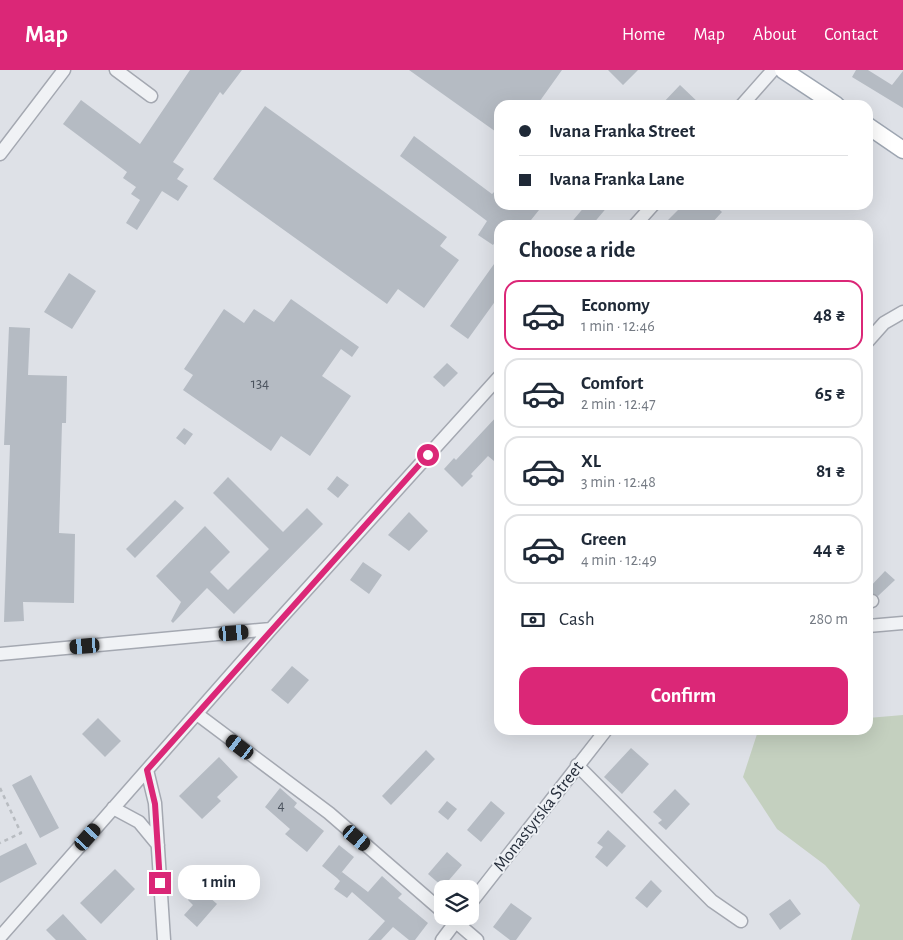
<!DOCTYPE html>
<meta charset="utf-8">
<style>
:root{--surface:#fff;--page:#f6f6f7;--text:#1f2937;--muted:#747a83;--line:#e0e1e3;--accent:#db2777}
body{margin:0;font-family:"Alegreya Sans",sans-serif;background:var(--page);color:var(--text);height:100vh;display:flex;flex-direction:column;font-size:19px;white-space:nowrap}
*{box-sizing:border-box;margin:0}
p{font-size:16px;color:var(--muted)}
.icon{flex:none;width:28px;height:28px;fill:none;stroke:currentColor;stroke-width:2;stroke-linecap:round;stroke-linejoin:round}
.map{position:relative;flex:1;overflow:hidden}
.sheet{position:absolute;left:494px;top:150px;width:379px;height:515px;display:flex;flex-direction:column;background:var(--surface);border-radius:15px;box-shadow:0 5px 20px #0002}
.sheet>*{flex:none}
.hud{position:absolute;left:494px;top:30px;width:379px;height:110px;border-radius:15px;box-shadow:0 5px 20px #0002;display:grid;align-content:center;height:110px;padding:0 25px;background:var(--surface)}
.controls{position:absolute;left:434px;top:810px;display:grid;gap:10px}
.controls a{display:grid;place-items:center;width:45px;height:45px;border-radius:10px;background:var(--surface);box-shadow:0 5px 20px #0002;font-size:25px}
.end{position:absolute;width:22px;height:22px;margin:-11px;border:6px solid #db2777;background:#fff;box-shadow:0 0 0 2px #fff}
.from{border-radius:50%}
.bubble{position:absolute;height:35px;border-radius:15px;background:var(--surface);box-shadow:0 5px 20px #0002;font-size:16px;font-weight:700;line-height:35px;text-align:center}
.car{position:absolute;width:15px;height:30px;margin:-15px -8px;border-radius:6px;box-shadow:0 0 4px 1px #0007;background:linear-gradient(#222 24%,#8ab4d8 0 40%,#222 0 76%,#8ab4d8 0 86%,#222 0)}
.hud b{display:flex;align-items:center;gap:18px;height:48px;font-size:19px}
.hud b+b{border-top:1px solid var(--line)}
.hud i{width:12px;height:12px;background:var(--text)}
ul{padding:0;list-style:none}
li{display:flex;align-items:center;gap:15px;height:70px;margin:0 10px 8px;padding:0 15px;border:2px solid var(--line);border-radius:15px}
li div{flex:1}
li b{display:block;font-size:19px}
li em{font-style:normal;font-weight:700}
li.on{border-color:var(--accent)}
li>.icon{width:45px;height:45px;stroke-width:1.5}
h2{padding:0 25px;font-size:22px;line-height:60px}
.pay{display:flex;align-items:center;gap:12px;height:55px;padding:0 25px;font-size:19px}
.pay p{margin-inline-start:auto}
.action{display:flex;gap:10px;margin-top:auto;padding:10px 25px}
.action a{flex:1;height:58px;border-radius:15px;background:var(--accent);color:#fff;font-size:20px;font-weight:700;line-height:58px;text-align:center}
header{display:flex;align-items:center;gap:30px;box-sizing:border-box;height:70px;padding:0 25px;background:var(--accent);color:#fff}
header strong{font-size:24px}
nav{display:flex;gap:28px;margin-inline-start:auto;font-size:18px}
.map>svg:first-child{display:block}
.green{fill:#c4d0bf}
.building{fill:#b5bbc3}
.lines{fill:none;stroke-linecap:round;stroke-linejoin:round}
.minor-casing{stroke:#a4a8b1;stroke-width:15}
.major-casing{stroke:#9ea6b2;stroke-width:19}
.path{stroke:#b8bcc1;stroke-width:2.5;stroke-dasharray:4 4;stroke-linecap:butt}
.minor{stroke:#f0f2f5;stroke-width:12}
.major{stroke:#fff;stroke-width:16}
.route{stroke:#db2777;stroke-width:6}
.labels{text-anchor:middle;stroke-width:4;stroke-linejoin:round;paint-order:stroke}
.number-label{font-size:15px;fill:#4b535e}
.street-label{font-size:18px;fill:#28303d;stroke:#edf0f4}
</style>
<header>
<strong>Map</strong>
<nav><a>Home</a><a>Map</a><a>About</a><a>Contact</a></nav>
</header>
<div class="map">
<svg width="903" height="870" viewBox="0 0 903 870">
<rect width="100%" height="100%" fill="#dee1e7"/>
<path class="green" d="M903 645V870H851L860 835 825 795 777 759 743 707 758 661 761 660H868V648Z"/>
<path class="building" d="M190 0H242L223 25 220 22 173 92 184 99 177 109 188 116 178 131 162 121 137 160 126 153 140 130 131 124 136 117 123 108 127 102 63 54 81 30 140 74Z
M409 0H562L537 35H499V64Z
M608 0H638L623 15Z
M856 0H868L892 15 903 1V38L852 7Z
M680 15 701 35H661Z
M265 36 447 167 440 176 459 190 424 238 398 219 387 234 213 109Z
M414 66 492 124 499 117V135H532L539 140 527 155H499V166L493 175 478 165 487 151 400 86Z
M586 135H609L592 155H569Z
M683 135H714L722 142 710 155H663Z
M499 187V226L468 269 450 256Z
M69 203 96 221 72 259 44 242Z
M291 229 359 277 352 287 341 279 322 306 351 326 310 386 281 366 271 381 183 320 193 305 184 299 224 239 244 253 254 239 274 252Z
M9 257 30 258 28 305 67 306 66 353H62L59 463 75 464 74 533 23 532 24 551 4 552 10 375H4Z
M447 293 458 303 444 317 433 307Z
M499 344V386L494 391 488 386 471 404 473 406 462 417 444 399 454 388 456 390Z
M184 358 193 364 185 375 176 368Z
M337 406 349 415 338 428 327 419Z
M228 407 283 462 307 438 323 454 234 544 207 518 173 553 171 551 181 532 156 506 205 456 230 482 210 502 228 520 269 479 213 423Z
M175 430 184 438 135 488 126 479Z
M409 442 428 461 409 481 388 465Z
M363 492 382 505 369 524 350 510Z
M885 501 895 510 878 526 869 523 868 519Z
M292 596 309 610 288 634 271 620Z
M98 648 121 671 105 687 82 664Z
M631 678 649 694 622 724 604 707Z
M426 680 435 689 391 735 382 726Z
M219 687 238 707 217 727 221 731 202 749 179 726Z
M31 705 59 758 40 768 12 715Z
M280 718 297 733 294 737 324 761 307 782 285 764 290 759 265 737Z
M675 719 690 734 666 760 658 753 662 750 653 742Z
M447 731 457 739 448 750 438 742Z
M491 731 505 743 481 772 467 760Z
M608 760 626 776 607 797 595 787 603 777 597 773Z
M26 773 37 794 0 813V786Z
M339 775 354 787 337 808 322 796Z
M447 782 462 795 443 817 428 804Z
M115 799 135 819 101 854 80 833Z
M342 802 368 822 382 806 402 824 398 828 428 853 415 870H409L393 857 381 870H368L385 851 352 822 347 828 334 819 340 811 337 808Z
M651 810 662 821 647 838 635 828Z
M199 818 217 834 197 857 184 845 193 835 188 830Z
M790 829 801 844 780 860 769 844Z
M511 833 532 848 516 870H510L493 857Z
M63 844 87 870H56L46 860Z"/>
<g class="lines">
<defs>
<path id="minor" d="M116 0 151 26
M742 35 773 0
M0 84 64 0
M635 155 653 135
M868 271 884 253 903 242
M868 532 872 531
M868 556 903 553
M0 584 271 559
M197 644 329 743 442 841
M577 695 712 831 741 851
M147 700 155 733 164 870
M113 738 139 752 158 775
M470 834 606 660
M449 846 477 870
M0 867 271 559 499 307
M442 870 460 846"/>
<path id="major" d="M783 0 836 35
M868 56 903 80"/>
</defs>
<use href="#minor" class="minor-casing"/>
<use href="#major" class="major-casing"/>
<path class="path" d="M0 718 21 763 0 773"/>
<use href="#minor" class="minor"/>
<use href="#major" class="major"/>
</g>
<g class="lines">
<path class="route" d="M160 813 155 734 147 700 428 385"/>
</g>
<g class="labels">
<g class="number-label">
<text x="260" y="318">134</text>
<text x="281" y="740">4</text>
</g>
<g class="street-label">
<text transform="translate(538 746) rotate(-52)" y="6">Monastyrska Street</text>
</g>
</g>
</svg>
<div class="controls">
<a><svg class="icon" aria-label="layers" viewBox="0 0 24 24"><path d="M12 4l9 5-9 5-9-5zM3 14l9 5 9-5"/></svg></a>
</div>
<i class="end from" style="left:428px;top:385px"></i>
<i class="end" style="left:160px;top:813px"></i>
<div class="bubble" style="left:178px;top:795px;width:82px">1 min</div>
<i class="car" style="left:234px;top:563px;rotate:85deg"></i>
<i class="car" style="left:85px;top:576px;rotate:265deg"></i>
<i class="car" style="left:240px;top:677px;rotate:307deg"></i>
<i class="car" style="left:88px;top:767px;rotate:42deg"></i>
<i class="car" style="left:357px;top:768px;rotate:130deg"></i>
<div class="hud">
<b><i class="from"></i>Ivana Franka Street</b>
<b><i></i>Ivana Franka Lane</b>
</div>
<section class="sheet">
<h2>Choose a ride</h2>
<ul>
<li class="on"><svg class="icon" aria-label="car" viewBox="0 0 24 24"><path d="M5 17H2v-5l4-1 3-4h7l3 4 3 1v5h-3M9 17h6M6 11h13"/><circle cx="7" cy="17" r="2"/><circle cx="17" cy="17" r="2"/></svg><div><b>Economy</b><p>1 min · 12:46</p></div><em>48 ₴</em></li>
<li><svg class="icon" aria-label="car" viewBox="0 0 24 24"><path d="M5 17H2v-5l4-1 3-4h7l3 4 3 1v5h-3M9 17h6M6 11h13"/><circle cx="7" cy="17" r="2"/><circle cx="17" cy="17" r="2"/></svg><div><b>Comfort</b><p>2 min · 12:47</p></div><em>65 ₴</em></li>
<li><svg class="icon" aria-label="car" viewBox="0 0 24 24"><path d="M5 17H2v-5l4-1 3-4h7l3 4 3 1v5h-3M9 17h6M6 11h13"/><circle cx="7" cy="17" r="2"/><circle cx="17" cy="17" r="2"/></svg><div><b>XL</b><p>3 min · 12:48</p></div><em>81 ₴</em></li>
<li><svg class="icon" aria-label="car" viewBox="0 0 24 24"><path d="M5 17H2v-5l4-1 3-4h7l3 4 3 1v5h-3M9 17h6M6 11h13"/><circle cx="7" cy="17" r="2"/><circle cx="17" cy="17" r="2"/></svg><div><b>Green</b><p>4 min · 12:49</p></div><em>44 ₴</em></li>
</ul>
<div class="pay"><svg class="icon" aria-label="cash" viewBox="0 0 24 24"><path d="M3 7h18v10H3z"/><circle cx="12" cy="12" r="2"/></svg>Cash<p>280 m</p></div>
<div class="action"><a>Confirm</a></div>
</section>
</div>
